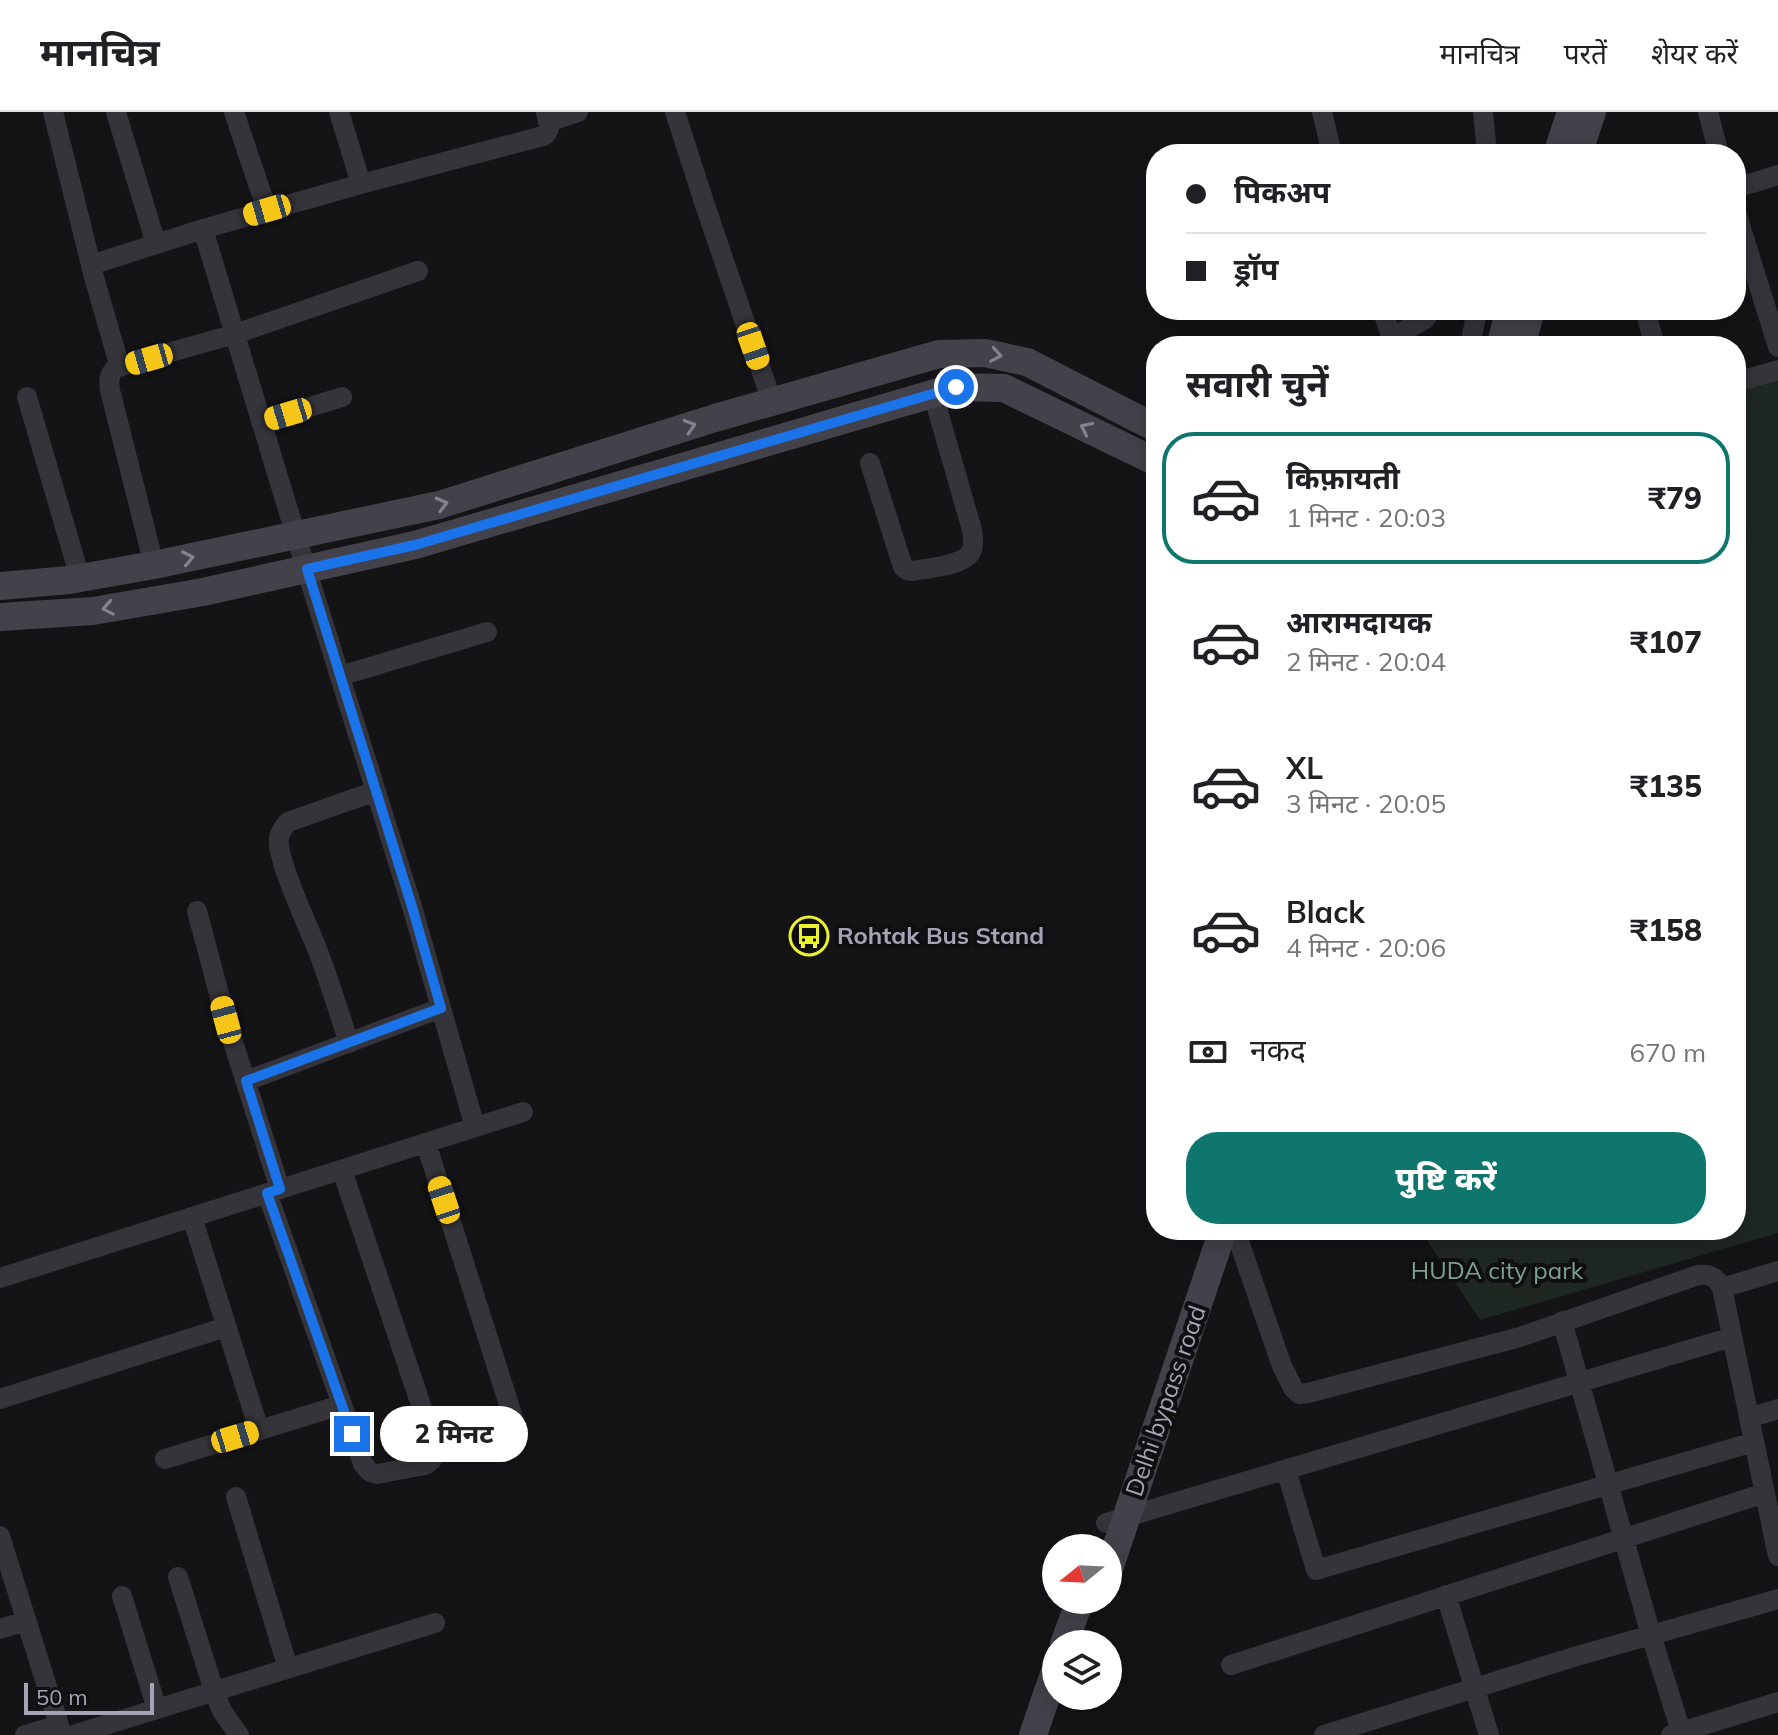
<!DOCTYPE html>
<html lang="hi">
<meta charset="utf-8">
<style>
:root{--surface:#fff;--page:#f6f6f6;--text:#202124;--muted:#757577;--line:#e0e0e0;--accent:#0f766e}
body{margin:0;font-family:Mulish,"Noto Sans Devanagari",sans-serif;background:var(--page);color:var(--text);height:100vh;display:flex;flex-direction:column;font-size:30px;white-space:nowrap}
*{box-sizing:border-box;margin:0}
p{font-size:26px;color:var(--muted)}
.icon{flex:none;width:44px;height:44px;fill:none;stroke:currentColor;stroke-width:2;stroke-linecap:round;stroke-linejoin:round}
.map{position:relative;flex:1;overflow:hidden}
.panel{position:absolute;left:1146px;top:224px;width:600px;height:904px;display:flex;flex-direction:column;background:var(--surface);border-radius:32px;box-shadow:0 4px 20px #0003}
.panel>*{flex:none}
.top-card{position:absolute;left:1146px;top:32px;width:600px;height:176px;border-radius:32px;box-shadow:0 4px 20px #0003;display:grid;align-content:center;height:176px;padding:0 40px;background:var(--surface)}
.needle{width:52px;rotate:252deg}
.tools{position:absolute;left:1042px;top:1422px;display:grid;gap:16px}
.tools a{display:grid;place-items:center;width:80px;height:80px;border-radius:50%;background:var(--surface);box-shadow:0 4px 20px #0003;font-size:40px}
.scale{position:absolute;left:24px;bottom:20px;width:130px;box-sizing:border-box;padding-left:8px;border:4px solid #a5a4b5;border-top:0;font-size:22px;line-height:28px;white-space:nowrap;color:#a5a4b5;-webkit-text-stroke:6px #0f0e10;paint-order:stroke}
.end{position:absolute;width:36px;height:36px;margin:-18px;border:10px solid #1a73e8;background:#fff;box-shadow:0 0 0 4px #fff}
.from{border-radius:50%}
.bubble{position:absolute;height:56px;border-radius:28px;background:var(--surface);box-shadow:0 4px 20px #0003;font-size:26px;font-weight:800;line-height:56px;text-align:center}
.car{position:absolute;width:24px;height:48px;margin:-24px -12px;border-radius:10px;box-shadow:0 0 6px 2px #0007;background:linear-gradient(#f5c518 24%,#345 0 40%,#f5c518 0 76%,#345 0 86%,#f5c518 0)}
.top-card b{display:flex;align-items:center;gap:28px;height:76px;font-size:30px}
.top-card b+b{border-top:2px solid var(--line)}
.top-card i{width:20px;height:20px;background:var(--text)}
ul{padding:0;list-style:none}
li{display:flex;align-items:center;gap:24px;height:132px;margin:0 16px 12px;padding:0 24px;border:4px solid transparent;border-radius:32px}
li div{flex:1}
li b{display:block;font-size:30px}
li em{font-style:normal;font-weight:800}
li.on{border-color:var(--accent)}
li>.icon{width:72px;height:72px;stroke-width:1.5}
h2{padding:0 40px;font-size:36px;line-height:96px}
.pay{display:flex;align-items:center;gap:20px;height:88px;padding:0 40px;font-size:30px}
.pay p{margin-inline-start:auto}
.primary-button{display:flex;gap:16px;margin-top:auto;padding:16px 40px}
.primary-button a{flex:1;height:92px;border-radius:32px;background:var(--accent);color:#fff;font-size:32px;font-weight:800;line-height:92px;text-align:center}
header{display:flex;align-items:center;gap:48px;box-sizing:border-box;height:112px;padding:0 40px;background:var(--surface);border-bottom:2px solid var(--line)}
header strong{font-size:38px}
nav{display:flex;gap:44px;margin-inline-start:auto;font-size:28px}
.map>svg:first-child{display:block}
.green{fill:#1f2723}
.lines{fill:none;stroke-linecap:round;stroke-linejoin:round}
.street{stroke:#35343a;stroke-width:20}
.secondary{stroke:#43424a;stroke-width:28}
.oneway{stroke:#838290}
.route{stroke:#1a73e8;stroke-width:10}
.labels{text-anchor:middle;stroke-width:8;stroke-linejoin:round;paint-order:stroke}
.poi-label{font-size:24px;font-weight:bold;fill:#a5a4b5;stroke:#0f0e10;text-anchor:start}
.park-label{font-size:24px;fill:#7ba08b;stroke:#0f0e10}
.street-label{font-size:24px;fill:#a5a4b5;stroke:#0f0e10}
</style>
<header>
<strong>मानचित्र</strong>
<nav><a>मानचित्र</a><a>परतें</a><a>शेयर करें</a></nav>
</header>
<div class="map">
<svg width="1778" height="1623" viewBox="0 0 1778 1623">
<rect width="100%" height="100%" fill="#141315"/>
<path class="green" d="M1778 265V1121L1480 1208 1420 1118H1736V277Z"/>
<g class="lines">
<path class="street" d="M53 0 95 169 120 255
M116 0 156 132
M234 0 267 98
M339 0 361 72
M675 0 705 93 772 290
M1322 0 1332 42
M1483 0 1487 42
M1708 0 1719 42
M548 10 578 0
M1736 76 1778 63
M1736 100 1778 235
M91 153 203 117
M1382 198 1392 226 1385 233
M1645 198 1655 234
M1392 226 1425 207 1431 198
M1470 234 1477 198
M1736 270 1778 258
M27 285 80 466
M261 310 342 285
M870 351 903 455 907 458 912 459C928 456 966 454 972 438 974 431 973 424 972 418L933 282
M154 453 110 278C109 269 108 264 115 256L235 222 418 159
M340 564 487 520
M197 799 226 908 280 1077
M349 931C339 901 330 871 319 842 310 817 276 748 279 726 280 719 284 715 288 710L376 679
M246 969 441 896
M475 1015 413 798 296 424 203 117 361 72 543 24C553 19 548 9 546 0
M426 1031 517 1318
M267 1081 363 1352 370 1360 377 1362 425 1353C434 1348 435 1344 435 1335L342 1058
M192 1105 259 1318
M1235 1118 1282 1254 1293 1276 1299 1282 1308 1281 1520 1225 1698 1163C1711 1162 1716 1165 1722 1176L1778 1159
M0 1166 523 1000
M1722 1176 1778 1444
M1562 1209 1651 1523 1682 1623
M0 1287 226 1215
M1749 1306 1778 1297
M165 1347 341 1293
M1286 1358 1316 1458 1754 1330
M236 1385 288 1556
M1106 1411 1732 1225
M0 1424 62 1623
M178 1465 214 1579 222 1599 239 1623
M1446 1483 1489 1623
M122 1484 157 1597
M0 1517 26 1509
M1231 1553 1765 1381
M25 1623 59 1613
M73 1623 435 1511
M1324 1623 1577 1544 1778 1487
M1671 1623 1778 1590"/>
<path class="secondary" d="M1557 42 1571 0
M1578 42 1592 0
M1500 234 1510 198
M1521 234 1531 198
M0 474 69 468 154 453 439 393 715 306 939 242 985 241 1027 250 1156 316
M0 505 93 499 203 480 415 433 956 275 1004 276 1156 350
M1108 1460 1223 1118
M1064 1532 1080 1488
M1033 1623 1056 1556"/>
</g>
<defs><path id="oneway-chevron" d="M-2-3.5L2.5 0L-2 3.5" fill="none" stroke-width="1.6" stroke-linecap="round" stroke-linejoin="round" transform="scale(2)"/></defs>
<g class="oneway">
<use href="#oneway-chevron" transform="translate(996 243) rotate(10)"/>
<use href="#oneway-chevron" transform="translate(690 314) rotate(-17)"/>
<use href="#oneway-chevron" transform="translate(1086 316) rotate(-154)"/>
<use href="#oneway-chevron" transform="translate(442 392) rotate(-15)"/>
<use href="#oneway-chevron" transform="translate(188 446) rotate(-12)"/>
<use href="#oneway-chevron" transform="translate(108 496) rotate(170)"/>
</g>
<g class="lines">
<path class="route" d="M352 1322 267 1081 280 1077 246 969 441 896 413 798 307 457 415 433 956 275"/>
</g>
<defs>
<symbol id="bus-ring" viewBox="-11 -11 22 22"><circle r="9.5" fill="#0f0e10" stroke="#ebf22e" stroke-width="1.5"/><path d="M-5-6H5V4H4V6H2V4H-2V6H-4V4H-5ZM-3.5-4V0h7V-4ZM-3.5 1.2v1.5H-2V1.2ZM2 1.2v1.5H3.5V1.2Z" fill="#ebf22e"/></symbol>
</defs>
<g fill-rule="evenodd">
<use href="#bus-ring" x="787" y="802" width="44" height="44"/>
</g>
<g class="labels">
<g class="poi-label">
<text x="837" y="832">Rohtak Bus Stand</text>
</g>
<g class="park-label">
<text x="1497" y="1167">HUDA city park</text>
</g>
<g class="street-label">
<text transform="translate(1166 1289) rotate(-71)" y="8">Delhi bypass road</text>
</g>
</g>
</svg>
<div class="tools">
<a><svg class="needle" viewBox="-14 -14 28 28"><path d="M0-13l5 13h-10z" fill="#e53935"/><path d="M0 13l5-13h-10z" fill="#757577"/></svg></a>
<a><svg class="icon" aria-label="layers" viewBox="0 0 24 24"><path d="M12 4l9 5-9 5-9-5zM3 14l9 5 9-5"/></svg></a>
</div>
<div class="scale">50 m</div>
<i class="end from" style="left:956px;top:275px"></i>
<i class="end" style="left:352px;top:1322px"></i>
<div class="bubble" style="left:380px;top:1294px;width:148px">2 मिनट</div>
<i class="car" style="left:267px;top:98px;rotate:254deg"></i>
<i class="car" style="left:753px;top:234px;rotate:161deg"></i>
<i class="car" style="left:149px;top:247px;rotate:254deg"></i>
<i class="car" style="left:288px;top:302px;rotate:253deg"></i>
<i class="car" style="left:226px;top:908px;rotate:345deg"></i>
<i class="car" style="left:444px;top:1088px;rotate:342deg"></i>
<i class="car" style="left:235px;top:1325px;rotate:73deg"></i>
<div class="top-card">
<b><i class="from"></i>पिकअप</b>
<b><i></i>ड्रॉप</b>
</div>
<section class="panel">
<h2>सवारी चुनें</h2>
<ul>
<li class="on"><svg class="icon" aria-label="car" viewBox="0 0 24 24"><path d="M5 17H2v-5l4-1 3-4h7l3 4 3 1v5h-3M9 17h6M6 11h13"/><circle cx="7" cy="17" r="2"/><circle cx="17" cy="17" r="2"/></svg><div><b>किफ़ायती</b><p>1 मिनट · 20:03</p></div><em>₹79</em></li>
<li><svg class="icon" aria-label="car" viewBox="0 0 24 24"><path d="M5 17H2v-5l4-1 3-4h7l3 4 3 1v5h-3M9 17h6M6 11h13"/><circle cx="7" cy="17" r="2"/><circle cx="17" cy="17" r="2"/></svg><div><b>आरामदायक</b><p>2 मिनट · 20:04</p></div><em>₹107</em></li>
<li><svg class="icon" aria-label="car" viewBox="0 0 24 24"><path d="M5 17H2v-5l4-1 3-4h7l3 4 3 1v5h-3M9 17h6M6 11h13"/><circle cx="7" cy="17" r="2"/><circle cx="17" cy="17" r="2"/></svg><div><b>XL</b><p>3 मिनट · 20:05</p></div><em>₹135</em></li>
<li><svg class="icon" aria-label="car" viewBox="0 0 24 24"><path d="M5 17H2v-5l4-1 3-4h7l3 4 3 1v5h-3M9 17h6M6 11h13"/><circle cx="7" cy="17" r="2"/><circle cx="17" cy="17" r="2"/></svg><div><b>Black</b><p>4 मिनट · 20:06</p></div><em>₹158</em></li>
</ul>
<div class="pay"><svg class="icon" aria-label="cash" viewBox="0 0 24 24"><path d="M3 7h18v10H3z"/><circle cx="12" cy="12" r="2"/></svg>नकद<p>670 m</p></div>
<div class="primary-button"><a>पुष्टि करें</a></div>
</section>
</div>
